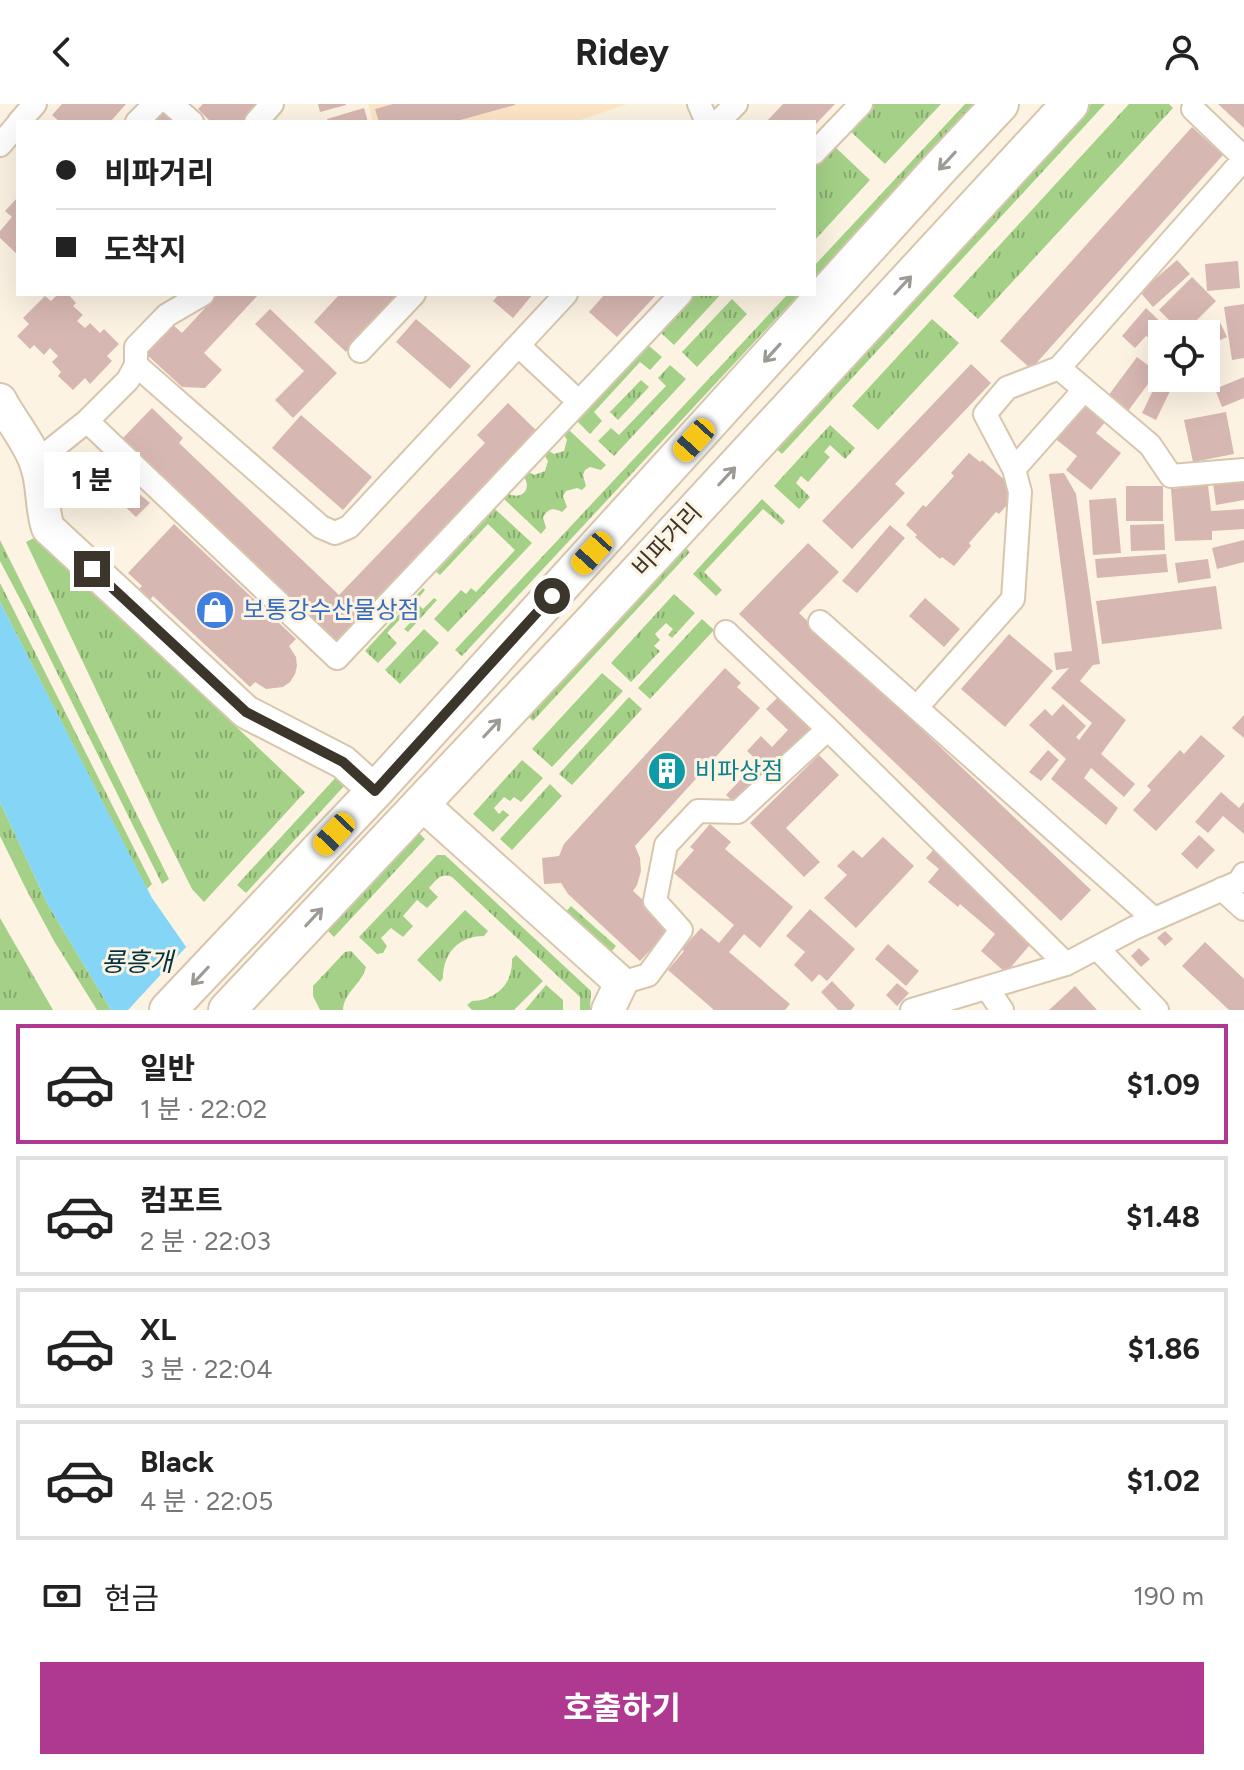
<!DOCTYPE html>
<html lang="ko">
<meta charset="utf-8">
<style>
:root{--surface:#fff;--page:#f2f2f2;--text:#222;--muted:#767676;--line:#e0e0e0;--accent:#af3990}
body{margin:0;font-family:Figtree,"Noto Sans KR",sans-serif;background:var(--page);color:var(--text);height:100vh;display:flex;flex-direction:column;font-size:30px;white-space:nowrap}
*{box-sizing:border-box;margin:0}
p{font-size:26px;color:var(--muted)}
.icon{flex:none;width:44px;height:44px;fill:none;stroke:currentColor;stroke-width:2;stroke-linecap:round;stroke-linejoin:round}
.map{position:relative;height:906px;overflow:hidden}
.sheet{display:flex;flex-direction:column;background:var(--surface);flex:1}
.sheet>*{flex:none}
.top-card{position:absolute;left:16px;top:16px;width:800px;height:176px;border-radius:0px;box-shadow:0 8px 32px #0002;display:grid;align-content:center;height:176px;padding:0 40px;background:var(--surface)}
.tools{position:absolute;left:1148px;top:216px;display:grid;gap:16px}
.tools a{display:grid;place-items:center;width:72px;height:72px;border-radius:0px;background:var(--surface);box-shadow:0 8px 32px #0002;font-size:40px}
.end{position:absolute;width:36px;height:36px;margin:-18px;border:10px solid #3b352b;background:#fff;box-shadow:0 0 0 4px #fff}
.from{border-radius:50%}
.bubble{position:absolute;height:56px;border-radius:0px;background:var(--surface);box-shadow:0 8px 32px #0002;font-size:26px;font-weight:700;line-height:56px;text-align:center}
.car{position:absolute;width:24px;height:48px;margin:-24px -12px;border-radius:10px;box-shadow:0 0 6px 2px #0007;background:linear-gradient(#f5c518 24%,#345 0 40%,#f5c518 0 76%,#345 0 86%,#f5c518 0)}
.top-card b{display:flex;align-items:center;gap:28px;height:76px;font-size:30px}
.top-card b+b{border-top:2px solid var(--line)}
.top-card i{width:20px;height:20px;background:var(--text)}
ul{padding:14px 0 0;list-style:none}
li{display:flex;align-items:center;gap:24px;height:120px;margin:0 16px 12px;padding:0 24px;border:4px solid var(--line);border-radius:0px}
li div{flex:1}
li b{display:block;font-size:30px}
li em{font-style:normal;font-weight:700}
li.active{border-color:var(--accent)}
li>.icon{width:72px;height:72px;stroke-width:1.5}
.pay{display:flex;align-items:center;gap:20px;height:88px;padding:0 40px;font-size:30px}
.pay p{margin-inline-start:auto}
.cta{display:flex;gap:16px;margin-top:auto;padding:16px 40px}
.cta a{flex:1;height:92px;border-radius:0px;background:var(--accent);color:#fff;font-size:32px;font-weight:700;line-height:92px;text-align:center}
header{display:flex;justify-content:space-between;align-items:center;height:104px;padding:0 40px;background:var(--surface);font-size:36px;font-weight:700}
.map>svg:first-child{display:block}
.built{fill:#fde7c7}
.grass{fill:url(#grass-tufts)}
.water{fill:#84d5f6}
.pier{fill:#fdf3e3}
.building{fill:#d7b7b1}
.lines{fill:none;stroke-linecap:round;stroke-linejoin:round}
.street-casing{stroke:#d7c6ad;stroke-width:26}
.secondary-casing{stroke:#d7c6ad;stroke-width:36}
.primary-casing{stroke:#d7c6ad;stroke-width:40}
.street{stroke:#fff;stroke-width:22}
.secondary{stroke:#fff;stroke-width:32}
.primary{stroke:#fff;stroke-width:36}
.oneway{stroke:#9d9a95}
.route{stroke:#3b352b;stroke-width:10}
.labels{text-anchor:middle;stroke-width:6;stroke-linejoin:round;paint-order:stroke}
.street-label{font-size:24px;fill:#3b352b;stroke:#fdf3e3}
.shop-label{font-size:24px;fill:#366cbe;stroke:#fdf3e3;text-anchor:start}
.culture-label{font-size:24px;fill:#0d838f;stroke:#fdf3e3;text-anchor:start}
.water-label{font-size:26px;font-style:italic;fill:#003242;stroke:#fdf3e3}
</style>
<header><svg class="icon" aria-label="back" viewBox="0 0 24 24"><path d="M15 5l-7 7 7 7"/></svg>Ridey<svg class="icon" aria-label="person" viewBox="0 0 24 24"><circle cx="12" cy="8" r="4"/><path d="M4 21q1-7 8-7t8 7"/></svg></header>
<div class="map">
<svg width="1244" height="906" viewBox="0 0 1244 906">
<defs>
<pattern id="grass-tufts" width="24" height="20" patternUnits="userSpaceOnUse" patternTransform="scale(2)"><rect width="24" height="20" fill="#a4d187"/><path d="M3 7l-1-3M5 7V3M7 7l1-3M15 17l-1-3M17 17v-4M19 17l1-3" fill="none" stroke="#87aa6f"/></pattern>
</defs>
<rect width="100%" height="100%" fill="#fdf3e3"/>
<path class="built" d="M368 0H627L575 18H500L495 15 483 18H373Z"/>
<path class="grass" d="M872 0H941L885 60 848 25Z
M965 0H977L814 174V162Z
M1091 0H1105L782 350 774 343Z
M1129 0H1169L1173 4 978 215 953 192Z
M833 41 870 76 814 137V62Z
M696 190H721L674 241 660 228Z
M788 190H799L462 552 455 546Z
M732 195 747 210 697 263 682 248Z
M932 215 959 239 878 326 852 302Z
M648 241 662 253 650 266 640 258 594 308 602 317 590 330 577 317Z
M670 261 686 275 614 352 598 337 611 324 619 331 666 282 658 274Z
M641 276 649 283 618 316 610 308Z
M830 321 855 344 845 355 830 341 824 348 830 353 808 378 801 372 796 379 810 393 799 405 774 382Z
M569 326 606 361 601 366 590 363 585 366 583 371 586 382 582 386 577 384 566 387 563 392 567 403 562 408C553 403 548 405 543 413L546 424 541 430 504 395 509 390C522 396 532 385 524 373L529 368 534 371 545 367 548 357 545 352 549 347 554 350 564 347 567 336 564 331Z
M762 395 785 417 782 421 763 405 704 468 722 486 716 492 693 470Z
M495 405 532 439 448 528 434 515 461 486 466 490 471 484 476 488 515 446 488 420 440 471 436 468Z
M36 433 305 688 204 798 192 785 163 727 26 438Z
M0 436 169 775 162 780 29 512 0 457Z
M682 440 690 448 533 617 526 610Z
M0 479 152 780 147 785 0 498Z
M423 484 425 486 415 498 423 505 434 494 437 496 408 528 404 525 411 518 403 512 387 529 397 539 378 559 365 547Z
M674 490 695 509 672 534 668 531 673 525 666 519 655 530 660 536 654 542 660 547 631 578 611 559Z
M702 515 714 526 650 595 638 584Z
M424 525 439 539 400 580 385 566Z
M602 569 623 587 552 663 532 645Z
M629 593 642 605 572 681 559 670Z
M522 656 543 674 521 698 514 693 510 697 504 693 494 704 499 710 503 706 509 711 493 728 473 710Z
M338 671 346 680 246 789 237 781Z
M550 680 562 692 512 746 500 735Z
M0 698 48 801 111 906H97L54 837 25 783 0 732Z
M416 726 425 735 334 833 325 824Z
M437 751H445L591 887 590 906H580V893L452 773C441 768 436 776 429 784L438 793 427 804 417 796 403 812 413 822 403 833 391 824 381 834 387 842 383 849 377 850 359 833Z
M571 802 616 842 607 853 562 812Z
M465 806 488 827 484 832C459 832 443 849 443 874L440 878 417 856Z
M0 814 53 906H0Z
M351 847 366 863C362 880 344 888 343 906H320L313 892V882L345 848Z
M516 851 543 877 514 906H472L467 901 472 897C496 896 513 880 512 855Z
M546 881 563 896V906H525Z"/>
<path class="water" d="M0 498 152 794 230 906H111L48 801 0 698Z"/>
<path class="pier" d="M188 841 234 906H128Z"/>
<path class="building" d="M62 0H126L110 18H60L52 11Z
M203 0H262L245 18H211L198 5Z
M318 0H346V1L320 8Z
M393 0H515V1L453 18H379L375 5Z
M783 0H835L814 22V18H766Z
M1218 0H1244V24Z
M364 4 368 18H328L327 15Z
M164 6 177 18H154Z
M1192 23 1223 51 1031 265 1000 237Z
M18 93V151L0 134V127L12 113 5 107Z
M1177 156 1190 170 1153 203 1140 188Z
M1238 157 1240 184 1207 187 1205 160Z
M1192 173 1216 197 1183 230 1159 206Z
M58 190H68L76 199 73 202 83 211 77 217 85 224 90 219 100 229 104 225 119 240 107 252 112 257 90 280 85 274 73 286 58 272 61 268 52 258 58 252 50 244 44 251 34 241 30 245 17 232 29 220 23 214 45 192 51 197Z
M218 190H259L204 249 222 266 205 284 182 283 145 249 172 220 182 229Z
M340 190H401L346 248 314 218Z
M499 190H533L513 214 493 197Z
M605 190H657L617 233 589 208Z
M1244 200V254L1232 256 1224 203Z
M1146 204 1173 230H1162V267L1149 259 1160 241 1146 232 1135 244 1122 232Z
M270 205 337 269 293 314 275 296 304 267 255 220Z
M416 215 471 262 450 285 396 238Z
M1219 216 1227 233 1206 243V230H1188Z
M1137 253 1157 268 1128 307 1108 292Z
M971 260 991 279 895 380 905 389 852 445 822 417Z
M1244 273V294L1222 303 1215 285Z
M1159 274 1173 281 1156 316 1142 309Z
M1082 298 1106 317 1096 329 1121 349 1091 386 1066 366 1077 352 1053 333Z
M508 299 540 330 339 539 123 334 152 304 183 334 179 339 339 491 485 339 477 331Z
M1226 308 1234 350 1193 358 1184 316Z
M301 311 372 373 343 406 272 344Z
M969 349 980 358 982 356 1007 378 1005 380 1017 390 999 410 996 408 969 439 971 442 954 462 942 453 940 455 915 433 917 431 906 421 923 401 926 403 954 372 951 369Z
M100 354 120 373 102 391 96 385 87 394 74 382Z
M1064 369 1076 390 1100 560 1093 561 1080 577 1126 616 1101 650 1135 680 1124 693 1091 664 1084 674 1118 704 1106 721 1051 675 1066 655 1029 621 1045 605 1052 612 1063 600 1086 622 1076 633 1079 636 1092 619 1051 584 1069 564 1056 566 1054 549 1072 547 1049 370Z
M1244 374V396L1216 401 1213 379Z
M129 381 150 399 136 413 116 394Z
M1208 381 1211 407 1244 405V425L1212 427V436L1175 437 1171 385Z
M1126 382H1163V417H1126Z
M1116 394 1121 449 1093 451 1089 396Z
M174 420 296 535 289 542 296 553 297 562 295 570 290 578 283 583 266 585 255 578 250 583 153 492 147 500 135 489 142 482 128 469Z
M1164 420 1165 446 1131 447 1130 421Z
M890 421 905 434 857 489 842 477Z
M1244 436V458L1217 465 1212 444Z
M808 439 839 468 799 509 1091 786 1061 817 739 510Z
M1166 450 1168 468 1097 474 1095 455Z
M1208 455 1211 474 1178 479 1175 459Z
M1216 482 1222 525 1102 540 1096 497Z
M925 494 960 525 944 543 909 512Z
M1009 530 1053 567 1005 623 961 585Z
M725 564 741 579 737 583 760 604 635 742 640 754 641 767 637 781 633 787 672 823 640 857 568 790 561 779 544 780 542 754 559 752 564 740 573 730Z
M779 592 813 625 738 702 726 691 758 657 747 647 761 632 772 643 788 626 766 605Z
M1244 611V634L1232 624Z
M1201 631 1225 652 1156 727 1133 706 1151 686 1147 682 1180 646 1184 650Z
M1048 646 1059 656 1041 677 1029 668Z
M819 651 839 671 786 724 820 758 804 773 750 719Z
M1221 688 1239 704 1244 698V730L1223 712 1208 729 1195 718Z
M710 720 731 738 725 745 793 803 760 844 744 830 729 848 790 900 785 906H714L668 866 684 847 682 845 701 824 719 839 734 821 674 769 694 746 690 743Z
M1199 731 1215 746 1197 765 1181 750Z
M883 733 914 762 856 824 824 794 847 771 837 762 853 746 862 754Z
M937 742 1034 836 1006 869 981 847 995 830 960 800 958 803 928 778 939 765 926 754Z
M810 805 855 845 827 877 819 870 812 878 794 861 805 848 786 832Z
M1165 827 1173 835 1165 842 1157 834Z
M1205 838 1244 875V906H1229L1182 862Z
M888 840 919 867 906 882 875 855Z
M1139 844 1150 855 1141 863 1131 852Z
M832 877 855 901 851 906H838L821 888Z
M897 879 909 889 897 902 886 891Z
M1075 882 1097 906H1049Z"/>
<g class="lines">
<defs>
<path id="street" d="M171 0 192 18
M699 0 707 18
M1193 5 1244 54
M19 18 35 0
M137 18 155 0
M256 18 272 0
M718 18 736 0
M0 41 18 20
M814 49 861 0
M519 242 579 298
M360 247 414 190
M136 261 321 423 335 429 349 423 566 190
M1059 264 1244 55
M87 317 337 554 681 190
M36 358 87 317 128 276 136 261V243L167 211 203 190
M1014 365 1084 286
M820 518 1154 815
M726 528 828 625 1066 860
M917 603 1013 495 1020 388 1014 365 985 310 1007 284 1059 264 1150 341 1171 372 1244 366
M1222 785 1244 805
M1097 844 1157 906
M621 879 648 871 681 826 655 797 666 741 698 707 738 708 828 625
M987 884 1002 906
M912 906 1066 860 1134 824 1239 778 1244 770"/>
<path id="secondary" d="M0 296C11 317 31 340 37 362 44 382 41 403 48 424L246 608 343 658 375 687
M422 700 621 879 608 906"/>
<path id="primary" d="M168 906 375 687 939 65 1000 0
M227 906 592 518 1070 0"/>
</defs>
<use href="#street" class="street-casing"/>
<use href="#secondary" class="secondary-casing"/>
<use href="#primary" class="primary-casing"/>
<use href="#street" class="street"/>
<use href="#secondary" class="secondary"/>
<use href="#primary" class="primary"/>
</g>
<defs><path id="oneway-shaft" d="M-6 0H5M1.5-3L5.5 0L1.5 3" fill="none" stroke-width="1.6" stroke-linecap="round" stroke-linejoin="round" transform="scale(2)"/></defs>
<g class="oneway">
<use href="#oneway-shaft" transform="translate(947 57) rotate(133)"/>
<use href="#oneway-shaft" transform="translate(903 181) rotate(-47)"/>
<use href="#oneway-shaft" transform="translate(772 249) rotate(132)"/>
<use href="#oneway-shaft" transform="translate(727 372) rotate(-47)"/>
<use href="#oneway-shaft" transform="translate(492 624) rotate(-47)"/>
<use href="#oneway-shaft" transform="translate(314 813) rotate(-47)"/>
<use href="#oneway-shaft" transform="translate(200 872) rotate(133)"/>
</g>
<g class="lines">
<path class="route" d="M92 465 246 608 343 658 375 687 552 492"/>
</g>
<defs>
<symbol id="shop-disc" viewBox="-11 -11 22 22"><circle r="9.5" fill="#3f7fe0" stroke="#fdf3e3"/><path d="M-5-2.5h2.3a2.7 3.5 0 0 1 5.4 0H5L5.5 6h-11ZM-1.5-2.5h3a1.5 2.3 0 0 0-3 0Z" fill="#fff"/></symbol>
<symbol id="building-disc" viewBox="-11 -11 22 22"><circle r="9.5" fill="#0f9aa8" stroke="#fdf3e3"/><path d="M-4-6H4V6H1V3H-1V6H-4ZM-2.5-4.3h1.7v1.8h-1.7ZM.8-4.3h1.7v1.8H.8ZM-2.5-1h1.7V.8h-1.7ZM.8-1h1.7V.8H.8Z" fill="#fff"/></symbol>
</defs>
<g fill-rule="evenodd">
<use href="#shop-disc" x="193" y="484" width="44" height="44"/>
<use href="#building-disc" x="645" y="645" width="44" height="44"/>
</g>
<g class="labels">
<g class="street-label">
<text transform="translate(667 436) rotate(-47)" y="8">비파거리</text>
</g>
<g class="shop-label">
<text x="243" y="514">보통강수산물상점</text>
</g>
<g class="culture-label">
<text x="695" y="675">비파상점</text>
</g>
<g class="water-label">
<text x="137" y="867">룡흥개</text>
</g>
</g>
</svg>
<div class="tools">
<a><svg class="icon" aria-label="locate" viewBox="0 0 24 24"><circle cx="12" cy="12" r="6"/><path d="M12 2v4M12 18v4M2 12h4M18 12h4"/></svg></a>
</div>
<i class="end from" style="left:552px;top:492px"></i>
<i class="end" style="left:92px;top:465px"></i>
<div class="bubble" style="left:44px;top:348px;width:96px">1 분</div>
<i class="car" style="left:694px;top:336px;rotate:222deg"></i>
<i class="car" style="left:592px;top:449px;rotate:222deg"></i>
<i class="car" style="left:334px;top:730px;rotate:223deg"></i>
<div class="top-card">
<b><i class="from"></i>비파거리</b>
<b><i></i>도착지</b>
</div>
</div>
<section class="sheet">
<ul>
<li class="active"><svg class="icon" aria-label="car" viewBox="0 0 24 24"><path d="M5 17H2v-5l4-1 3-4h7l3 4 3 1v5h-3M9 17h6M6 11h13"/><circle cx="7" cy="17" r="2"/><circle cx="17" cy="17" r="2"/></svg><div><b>일반</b><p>1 분 · 22:02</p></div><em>$1.09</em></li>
<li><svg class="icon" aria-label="car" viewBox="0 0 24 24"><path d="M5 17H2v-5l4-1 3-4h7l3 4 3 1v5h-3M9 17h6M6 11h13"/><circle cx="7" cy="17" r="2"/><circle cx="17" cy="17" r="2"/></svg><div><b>컴포트</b><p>2 분 · 22:03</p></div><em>$1.48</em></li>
<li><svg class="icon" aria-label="car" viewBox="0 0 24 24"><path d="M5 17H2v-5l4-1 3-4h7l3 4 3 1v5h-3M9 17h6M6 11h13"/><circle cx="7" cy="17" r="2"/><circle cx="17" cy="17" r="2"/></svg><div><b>XL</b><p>3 분 · 22:04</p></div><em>$1.86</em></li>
<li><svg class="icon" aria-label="car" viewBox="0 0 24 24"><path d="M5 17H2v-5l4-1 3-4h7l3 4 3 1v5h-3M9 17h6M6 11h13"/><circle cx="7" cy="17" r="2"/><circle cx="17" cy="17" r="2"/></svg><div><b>Black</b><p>4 분 · 22:05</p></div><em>$1.02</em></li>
</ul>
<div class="pay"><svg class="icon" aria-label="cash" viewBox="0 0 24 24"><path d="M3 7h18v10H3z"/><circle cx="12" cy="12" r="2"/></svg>현금<p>190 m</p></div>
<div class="cta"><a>호출하기</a></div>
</section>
